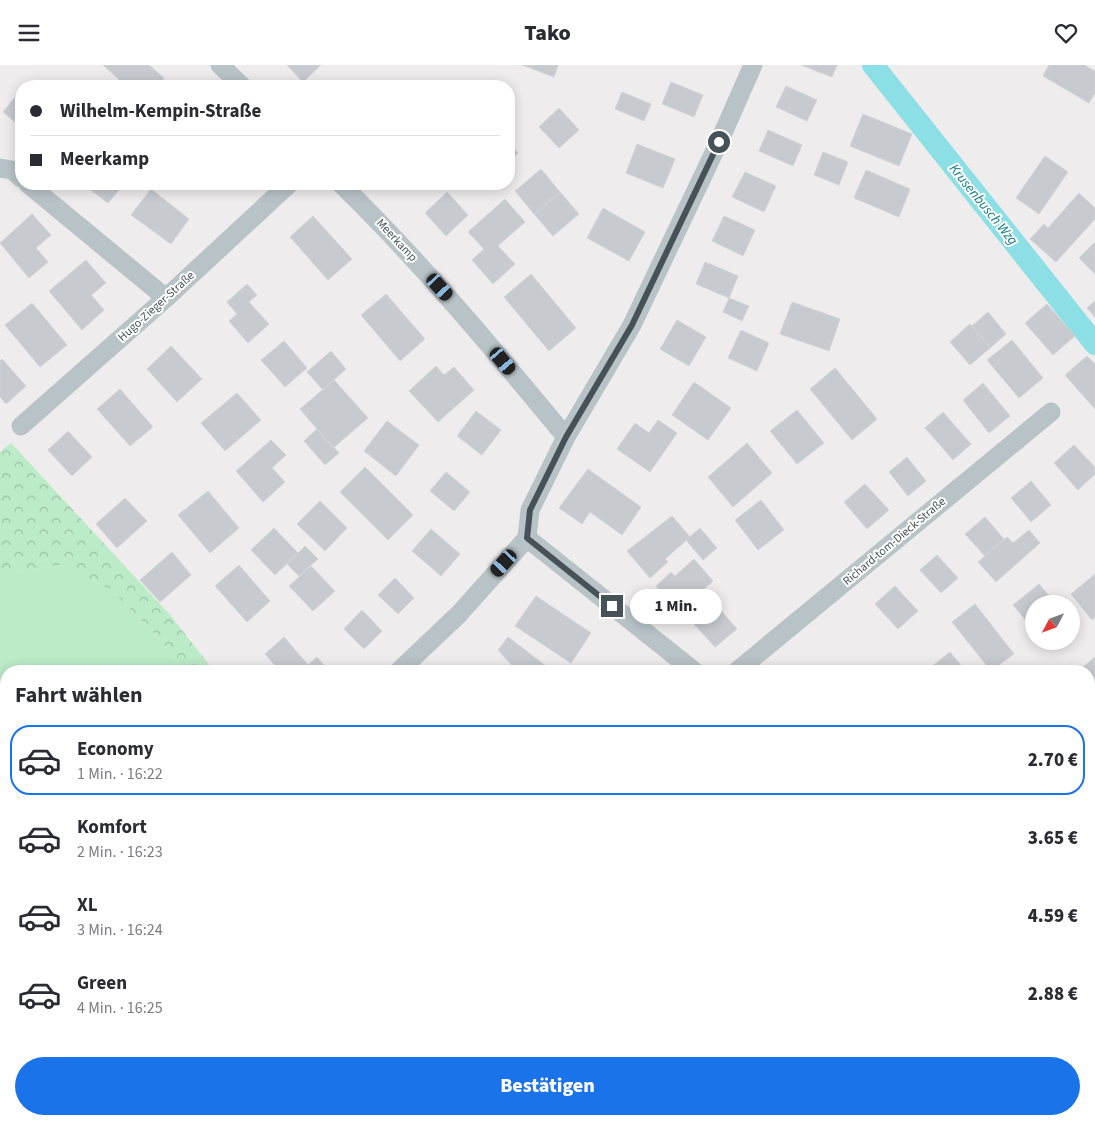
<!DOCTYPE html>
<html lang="de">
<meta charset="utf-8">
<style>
:root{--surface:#fff;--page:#f7f7f7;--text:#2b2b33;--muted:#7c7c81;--line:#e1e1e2;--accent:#1a73e8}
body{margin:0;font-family:"Source Sans 3",sans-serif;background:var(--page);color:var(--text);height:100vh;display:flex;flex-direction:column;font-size:19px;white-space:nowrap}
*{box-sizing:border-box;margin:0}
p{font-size:16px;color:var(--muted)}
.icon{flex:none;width:28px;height:28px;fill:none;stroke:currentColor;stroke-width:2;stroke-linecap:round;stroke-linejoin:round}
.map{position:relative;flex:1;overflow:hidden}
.panel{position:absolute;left:0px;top:600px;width:1095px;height:460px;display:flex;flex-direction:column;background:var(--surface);border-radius:20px 20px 0 0;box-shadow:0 2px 12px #0003}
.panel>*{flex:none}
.hud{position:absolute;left:15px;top:15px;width:500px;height:110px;border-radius:20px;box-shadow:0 2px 12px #0003;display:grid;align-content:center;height:110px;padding:0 15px;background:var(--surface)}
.needle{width:32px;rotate:229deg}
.buttons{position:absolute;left:1025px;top:530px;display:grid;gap:10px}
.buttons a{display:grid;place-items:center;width:55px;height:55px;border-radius:50%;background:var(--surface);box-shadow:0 2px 12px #0003;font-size:25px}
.end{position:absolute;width:22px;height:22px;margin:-11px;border:6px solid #465258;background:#fff;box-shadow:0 0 0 2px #fff}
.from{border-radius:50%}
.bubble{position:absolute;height:35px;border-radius:18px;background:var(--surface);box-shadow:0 2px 12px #0003;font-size:16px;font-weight:800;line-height:35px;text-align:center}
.car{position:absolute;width:15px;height:30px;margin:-15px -8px;border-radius:6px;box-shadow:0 0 4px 1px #0007;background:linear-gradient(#222 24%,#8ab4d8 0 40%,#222 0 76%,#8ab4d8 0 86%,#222 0)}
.hud b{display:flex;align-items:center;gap:18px;height:48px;font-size:19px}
.hud b+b{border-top:1px solid var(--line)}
.hud i{width:12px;height:12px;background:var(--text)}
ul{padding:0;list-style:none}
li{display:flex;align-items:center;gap:15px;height:70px;margin:0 10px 8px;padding:0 5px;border:2px solid transparent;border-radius:20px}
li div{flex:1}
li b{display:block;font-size:19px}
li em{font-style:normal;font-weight:800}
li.selected{border-color:var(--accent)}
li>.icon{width:45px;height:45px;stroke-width:1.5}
h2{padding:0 15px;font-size:22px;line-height:60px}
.action{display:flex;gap:10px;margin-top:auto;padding:10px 15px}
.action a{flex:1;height:58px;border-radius:30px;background:var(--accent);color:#fff;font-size:20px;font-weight:800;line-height:58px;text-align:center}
header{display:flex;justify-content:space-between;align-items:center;height:65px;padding:0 15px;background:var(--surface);font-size:22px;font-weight:800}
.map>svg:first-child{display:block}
.forest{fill:url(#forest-crowns)}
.garden{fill:#bcebc8}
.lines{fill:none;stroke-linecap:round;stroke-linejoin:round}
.canal{stroke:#8cdfe5;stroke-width:22}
.building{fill:#c7cacf;stroke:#d1d4d8}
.path{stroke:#77c794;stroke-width:3;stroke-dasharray:4 2.5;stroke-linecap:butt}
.service{stroke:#b8c3c8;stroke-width:9}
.minor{stroke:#b8c3c8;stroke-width:19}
.route{stroke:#465258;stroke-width:6}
.labels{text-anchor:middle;stroke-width:4;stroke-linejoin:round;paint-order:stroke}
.street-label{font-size:12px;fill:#465258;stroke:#fff}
.water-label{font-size:14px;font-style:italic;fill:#147f88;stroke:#fff}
</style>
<header><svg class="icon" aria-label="menu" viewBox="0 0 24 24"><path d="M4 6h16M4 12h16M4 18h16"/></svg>Tako<svg class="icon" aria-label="heart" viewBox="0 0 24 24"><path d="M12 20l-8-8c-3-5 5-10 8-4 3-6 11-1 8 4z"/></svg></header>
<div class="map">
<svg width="1095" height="1060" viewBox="0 0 1095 1060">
<defs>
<pattern id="forest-crowns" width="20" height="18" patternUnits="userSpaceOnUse" patternTransform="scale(1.25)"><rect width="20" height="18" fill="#bcebc8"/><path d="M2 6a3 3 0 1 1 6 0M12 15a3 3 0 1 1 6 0" fill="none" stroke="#9bc1a5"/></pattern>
</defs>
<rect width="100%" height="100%" fill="#efeced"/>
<path class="forest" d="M11 378 171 551 214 606H185L163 578 113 526 60 500 11 507 0 513V387Z
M6 881V937L0 942V886Z"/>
<path class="garden" d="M60 500 113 526 163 578 185 606H6V881L0 886V513L11 507Z"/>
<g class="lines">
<path class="canal" d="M873 0 1095 279"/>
</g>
<path class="building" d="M103 0H149L164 13 157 21H126Z
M287 0H321L303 17Z
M522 0H558L554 12Z
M801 0H837L832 12Z
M1049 0H1084L1095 6V28L1089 38 1043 11Z
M671 17 703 30 694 52 662 39Z
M786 21 817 35 807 56 776 42Z
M21 25V62L3 47Z
M622 27 651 39 644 56 615 44Z
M559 43 579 65 559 83 539 62Z
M863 49 912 69 899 101 850 81Z
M768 65 802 80 793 101 759 86Z
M509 78 518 88 509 96Z
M637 79 675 94 663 123 626 108Z
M823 87 848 97 839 120 814 110Z
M1045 91 1068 107 1039 149 1016 133Z
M541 104 560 127 534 149 515 126Z
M866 105 910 124 899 152 854 133Z
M745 107 776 121 764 147 732 132Z
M83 119H124L108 138Z
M151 124 189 154 171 179 131 150Z
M447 127 468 150 446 171 425 148Z
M560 127 579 149 553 171 534 149Z
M1079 128 1095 143V154L1056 197 1030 174 1044 159 1048 163Z
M505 134 525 157 498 181 515 199 493 219 472 195 484 184 468 167Z
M603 143 645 167 629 196 587 173Z
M32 149 51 170 36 183 48 197 29 213 0 178Z
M313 151 352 194 328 215 290 172Z
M724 151 755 165 743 191 712 176Z
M1095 177V209L1079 193Z
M86 195 106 218 91 230 104 245 82 265 49 226Z
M705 197 738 211 729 233 696 219Z
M531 209 576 263 549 286 504 232Z
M247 219 257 230 249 237 269 259 248 278 229 256 237 249 227 237Z
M386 229 425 274 400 296 361 250Z
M729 233 749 241 742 256 723 247Z
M1095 236V252L1087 243Z
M792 237 840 254 829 286 780 269Z
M32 238 67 280 40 302 5 260Z
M1047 239 1075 271 1053 290 1025 258Z
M988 247 1006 269 990 283 972 261Z
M677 255 706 272 689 301 660 284Z
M970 259 990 283 970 300 950 277Z
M741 265 769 278 757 306 728 293Z
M1012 275 1043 313 1019 333 987 295Z
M284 276 307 303 285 322 261 295Z
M171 281 202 314 177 337 147 304Z
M331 286 346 304 323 325 307 307Z
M1087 291 1095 299V344L1065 310Z
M2 294 26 321 6 339 0 332V296Z
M436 301 444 310 454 302 474 325 438 357 409 326Z
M835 303 877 354 852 375 810 324Z
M334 315 368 353 333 383 300 344Z
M694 317 731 343 708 375 672 350Z
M983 318 1010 351 989 368 963 335Z
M120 324 153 362 130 381 97 344Z
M237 328 261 355 225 386 201 358Z
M797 345 824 378 797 399 770 366Z
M476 346 501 365 482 390 457 371Z
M943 347 971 379 953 395 925 363Z
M658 355 677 368 650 407 617 384 635 358 649 368Z
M387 356 419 380 396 411 364 386Z
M317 364 339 388 325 400 304 376Z
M68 366 92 392 72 411 48 385Z
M271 375 286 390 272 403 285 417 263 437 236 406Z
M747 378 772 408 733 442 708 412Z
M1074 380 1095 402V409L1078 425 1054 398Z
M907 392 926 416 908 431 889 407Z
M365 402 413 450 388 475 340 427Z
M588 404 641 442 622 470 590 447 582 459 559 443Z
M446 407 470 427 454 446 430 426Z
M1031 416 1051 440 1031 457 1011 433Z
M865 419 889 445 867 464 844 437Z
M208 426 239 463 210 488 178 450Z
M125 433 147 456 117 483 96 459Z
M761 435 784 465 758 485 735 455Z
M320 436 347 463 325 486 297 459Z
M672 451 690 472 665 494 668 497 650 513 627 486Z
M985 452 1004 474 985 491 965 469Z
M274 463 298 488 275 510 251 485Z
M700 463 717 483 703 495 686 475Z
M431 464 460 489 441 511 412 486Z
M1029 465 1040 478 996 517 978 497 1007 472 1013 478Z
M305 481 318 494 299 511 287 499Z
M172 487 191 510 160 537 140 515Z
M937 490 958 513 941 528 920 505Z
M694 494 713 516 694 533 697 536 681 550 656 521 671 507 675 511Z
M239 500 270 536 247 557 215 521Z
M311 501 335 526 313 546 289 521Z
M1095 509V552L1092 555 1071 529Z
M395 513 414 533 398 549 378 530Z
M1039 519 1056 539H1034V565L1013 540Z
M895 521 918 546 898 564 875 539Z
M536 531 591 568 571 598 515 561Z
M715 539 737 564 715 582 693 558Z
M975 539 1014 589 991 606 952 557Z
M362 545 382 566 364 584 344 564Z
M284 572 308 600 301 606H295L291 602 286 606H280L265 589Z
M508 572 546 601 542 606H517L498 585Z
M950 587 966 606H926L931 602Z
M317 592 329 606H301L308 600Z
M1095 592V645L1089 638V606H1078Z
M1089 700 1095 708V724L1089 729Z
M1089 802 1095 809V850L1093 851 1089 846Z
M1095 938V972L1089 964V944Z
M0 1007 6 1014V1052L0 1046Z
M8 1054H28L22 1060H14Z
M122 1054H140L138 1055 142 1060H127Z
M140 1054H180L172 1060H142L138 1055Z
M300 1054 334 1057 341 1055 346 1060H286L291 1055Z
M391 1054H414L420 1060H385Z
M514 1054H545L538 1060H520Z
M599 1054H620L613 1060H604Z
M704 1054H712L717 1060H704L700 1056Z
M766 1054H792L785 1060H771Z
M933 1054H975L980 1059 938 1060Z
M1015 1054H1054L1060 1060H1010Z"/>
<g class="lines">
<path class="path" d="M0 952 6 946"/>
<path class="service" d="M104 1054 109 1060"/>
<path class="minor" d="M220 0 242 21
M0 103 12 105 21 113
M28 119 166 233
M341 119C422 198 494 285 566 372
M21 361 166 233 289 119
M527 473 694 606
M399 606 459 549 527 473 530 445 566 372 632 260 719 77 753 0
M737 606 1051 347
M1089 1039 1095 1046
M826 1060 833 1054"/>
</g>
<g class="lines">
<path class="route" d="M612 541 527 473 530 445 566 372 632 260 719 77"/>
</g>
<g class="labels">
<g class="street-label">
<text transform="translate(397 175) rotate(47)" y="4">Meerkamp</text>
<text transform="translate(156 241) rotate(-42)" y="4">Hugo-Zieger-Straße</text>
<text transform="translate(894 476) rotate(-40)" y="4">Richard-tom-Dieck-Straße</text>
</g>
<g class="water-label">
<text transform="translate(984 139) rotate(51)" y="5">Krusenbusch Wzg</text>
</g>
</g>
</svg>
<div class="buttons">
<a><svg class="needle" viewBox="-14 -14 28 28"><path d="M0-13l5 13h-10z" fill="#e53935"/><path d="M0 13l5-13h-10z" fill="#7c7c81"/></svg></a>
</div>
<i class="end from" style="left:719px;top:77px"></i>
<i class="end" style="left:612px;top:541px"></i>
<div class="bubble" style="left:630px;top:524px;width:92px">1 Min.</div>
<i class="car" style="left:440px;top:222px;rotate:138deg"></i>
<i class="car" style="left:503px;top:296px;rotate:140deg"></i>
<i class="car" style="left:504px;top:498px;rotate:222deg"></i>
<div class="hud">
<b><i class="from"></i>Wilhelm-Kempin-Straße</b>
<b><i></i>Meerkamp</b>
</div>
<section class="panel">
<h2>Fahrt wählen</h2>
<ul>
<li class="selected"><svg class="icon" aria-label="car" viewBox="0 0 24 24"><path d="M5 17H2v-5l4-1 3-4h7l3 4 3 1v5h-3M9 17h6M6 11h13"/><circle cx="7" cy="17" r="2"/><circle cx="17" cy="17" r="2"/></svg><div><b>Economy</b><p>1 Min. · 16:22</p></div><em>2.70 €</em></li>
<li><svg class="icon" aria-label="car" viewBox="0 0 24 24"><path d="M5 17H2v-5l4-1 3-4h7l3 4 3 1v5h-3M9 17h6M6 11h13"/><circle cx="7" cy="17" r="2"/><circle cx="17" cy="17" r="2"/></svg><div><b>Komfort</b><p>2 Min. · 16:23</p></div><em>3.65 €</em></li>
<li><svg class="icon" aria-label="car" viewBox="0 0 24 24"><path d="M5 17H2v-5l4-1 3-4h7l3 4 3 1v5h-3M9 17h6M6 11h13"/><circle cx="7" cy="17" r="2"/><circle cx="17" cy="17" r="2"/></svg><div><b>XL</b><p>3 Min. · 16:24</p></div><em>4.59 €</em></li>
<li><svg class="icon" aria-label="car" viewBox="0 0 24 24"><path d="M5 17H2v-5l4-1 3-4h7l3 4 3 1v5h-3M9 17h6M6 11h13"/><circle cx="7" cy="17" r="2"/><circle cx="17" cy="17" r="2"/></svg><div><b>Green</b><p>4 Min. · 16:25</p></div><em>2.88 €</em></li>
</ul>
<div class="action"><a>Bestätigen</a></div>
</section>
</div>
